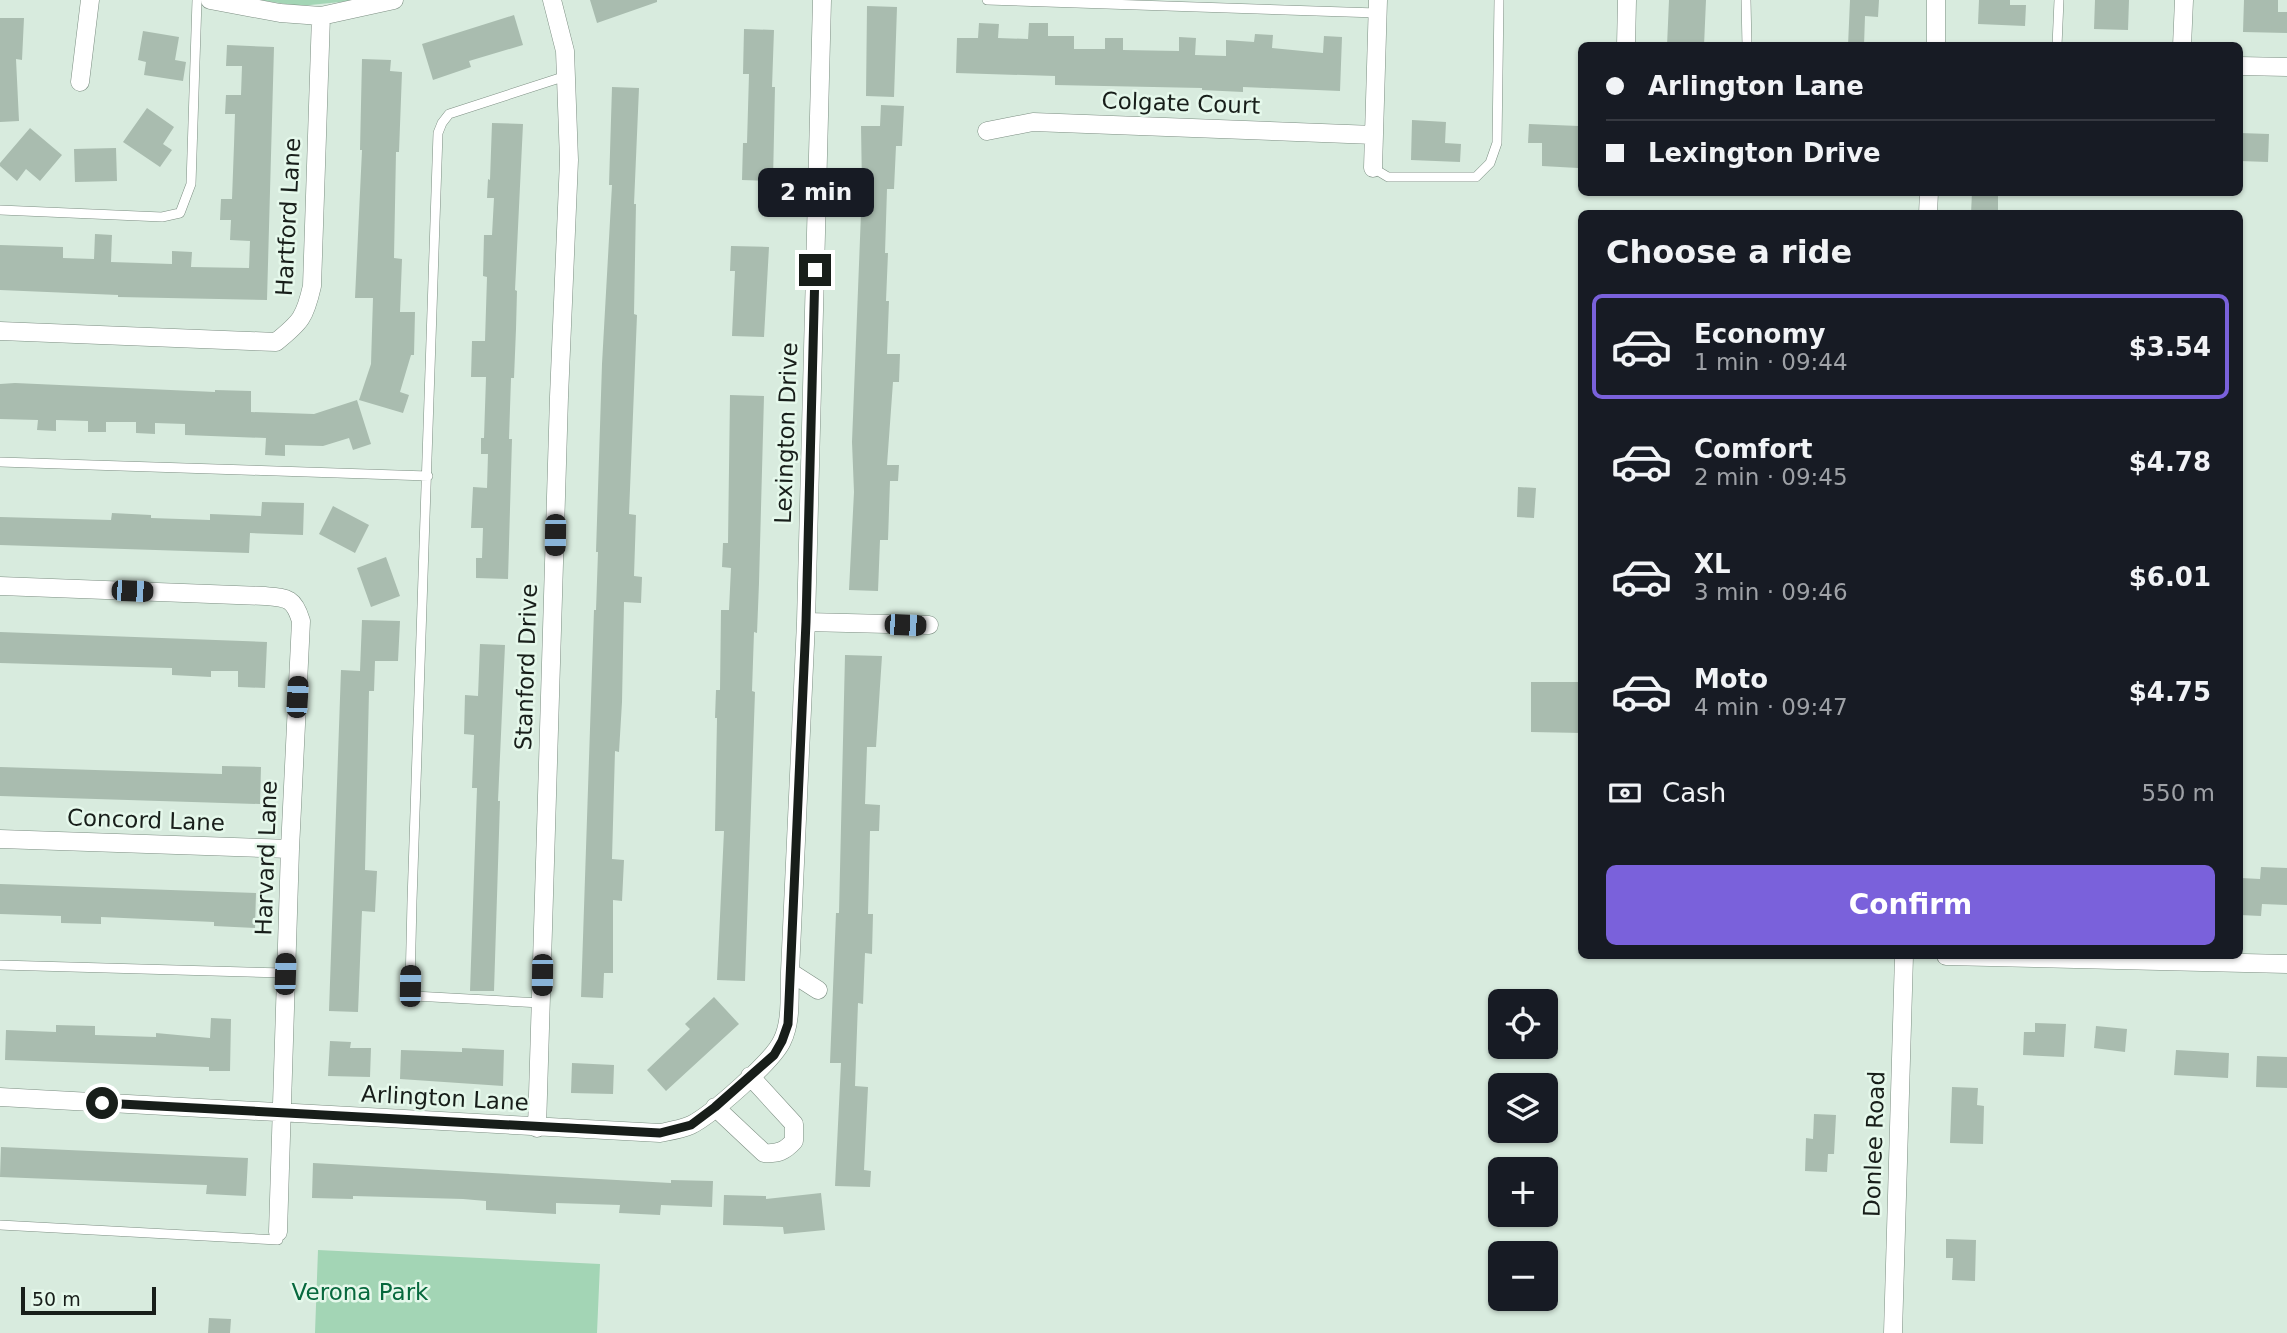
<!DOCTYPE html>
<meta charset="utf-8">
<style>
:root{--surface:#171b24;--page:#242831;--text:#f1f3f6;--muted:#9ea1a6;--line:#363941;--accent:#7a61db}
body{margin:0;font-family:"DejaVu Sans",sans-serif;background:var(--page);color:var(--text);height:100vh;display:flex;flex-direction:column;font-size:26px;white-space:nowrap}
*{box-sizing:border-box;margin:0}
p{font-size:23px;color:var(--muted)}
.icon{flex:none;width:38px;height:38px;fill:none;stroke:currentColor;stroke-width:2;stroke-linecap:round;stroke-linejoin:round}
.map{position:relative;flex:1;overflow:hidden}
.panel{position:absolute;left:1578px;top:210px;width:665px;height:749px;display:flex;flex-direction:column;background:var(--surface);border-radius:10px;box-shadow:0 2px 5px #0004}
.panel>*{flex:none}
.hud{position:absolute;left:1578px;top:42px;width:665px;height:154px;border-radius:10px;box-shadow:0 2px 5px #0004;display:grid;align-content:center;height:154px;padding:0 28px;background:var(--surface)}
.fabs{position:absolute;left:1488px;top:989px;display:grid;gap:14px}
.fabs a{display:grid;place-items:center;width:70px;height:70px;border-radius:10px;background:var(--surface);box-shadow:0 2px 5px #0004;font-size:35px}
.scale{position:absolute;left:21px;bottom:18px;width:135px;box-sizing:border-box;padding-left:7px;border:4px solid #181e1a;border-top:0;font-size:19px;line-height:24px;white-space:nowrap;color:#181e1a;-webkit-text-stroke:5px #e5f8eb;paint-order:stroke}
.end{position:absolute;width:32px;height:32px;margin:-16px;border:9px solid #181e1a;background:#fff;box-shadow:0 0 0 4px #fff}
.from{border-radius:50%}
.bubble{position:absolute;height:49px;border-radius:10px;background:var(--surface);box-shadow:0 2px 5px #0004;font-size:23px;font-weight:600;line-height:49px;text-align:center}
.car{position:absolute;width:21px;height:42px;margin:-21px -10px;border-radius:9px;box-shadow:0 0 5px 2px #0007;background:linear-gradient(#222 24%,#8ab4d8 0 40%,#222 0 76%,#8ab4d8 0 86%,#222 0)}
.hud b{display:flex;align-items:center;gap:24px;height:66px;font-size:26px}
.hud b+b{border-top:2px solid var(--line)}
.hud i{width:18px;height:18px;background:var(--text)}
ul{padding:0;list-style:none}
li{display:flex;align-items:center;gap:21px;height:105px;margin:0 14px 10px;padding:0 14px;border:4px solid transparent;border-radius:10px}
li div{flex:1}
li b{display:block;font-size:26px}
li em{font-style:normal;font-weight:600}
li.active{border-color:var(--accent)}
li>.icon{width:63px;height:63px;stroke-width:1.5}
h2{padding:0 28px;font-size:32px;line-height:84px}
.pay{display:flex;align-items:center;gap:18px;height:77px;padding:0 28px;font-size:26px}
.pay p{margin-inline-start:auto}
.primary-button{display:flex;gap:14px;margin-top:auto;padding:14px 28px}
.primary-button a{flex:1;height:80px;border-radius:10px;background:var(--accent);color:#fff;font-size:28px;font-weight:600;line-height:80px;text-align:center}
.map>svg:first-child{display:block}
.green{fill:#a3d5b5}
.building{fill:#a9bcaf}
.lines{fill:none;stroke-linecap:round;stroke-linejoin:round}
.lane-casing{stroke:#7c8e82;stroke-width:10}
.street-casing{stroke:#7c8e82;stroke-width:19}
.lane{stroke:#fff;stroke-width:9}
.street{stroke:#fff;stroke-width:18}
.route{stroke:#181e1a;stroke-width:9}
.labels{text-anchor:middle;stroke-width:5;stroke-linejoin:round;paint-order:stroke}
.street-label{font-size:23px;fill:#181e1a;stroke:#e5f8eb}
.park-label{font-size:23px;fill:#06683d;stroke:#e5f8eb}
</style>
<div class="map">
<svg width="2287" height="1333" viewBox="0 0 2287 1333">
<rect width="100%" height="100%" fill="#d8ebde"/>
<path class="green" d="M259 0H360L300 6Z
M318 1250 600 1264 597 1333H315Z"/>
<path class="building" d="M590 0H657V2L597 23Z
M1669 0H1706L1704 46H1667Z
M1850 0H1879L1878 17 1865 16 1864 46H1848Z
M1979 0H2010V5H2026L2025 26 1978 24Z
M2095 0H2129L2128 30 2094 29Z
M2244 0H2278V12H2287V33L2243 32Z
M867 6 897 7 894 97 866 96Z
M514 15 523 45 469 61 471 67 433 80 422 44Z
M0 18H24L22 60 16 59 19 121 0 122Z
M979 23 999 24 998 38 1028 39 1029 23H1048V36H1074V49H1105V38H1123V50L1179 51V37L1196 38 1195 55 1226 56V40L1254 42 1255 34 1273 35 1272 48 1323 53 1324 36 1342 37 1340 91 1243 87V92L1202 90V88L1055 85V76L956 73 957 38H978Z
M744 29 774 30 772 87H775L773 181 742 180 743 143H747L749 74H743Z
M143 31 179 37 175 60 186 62 183 81 144 75 146 62 138 60Z
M227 45 274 47 267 300 118 297V295L0 290V245L63 247V258L94 259 95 234 112 235 111 262 172 264V251L192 252 191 267 249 268 250 241 230 240 231 220H220L221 199H232L234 145 235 114H225L226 95H241L242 66H226Z
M362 59 391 60 390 71 402 72 399 152H396L394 258 402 259 400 312H415L414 355H411L400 392 409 395 403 413 359 400 371 364 373 298H355L362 150H360Z
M612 87 639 88 634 204H636L634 314 637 315 629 514 636 515 634 576 642 577 641 603 624 602 622 702 619 752 615 751 612 859 624 860 622 901 613 900V973H604L603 998 581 997 594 610H596L598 552H596L602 364 612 185H609Z
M881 105 904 106 902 146H896L894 189H887L885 253H888L886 301H889L887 354H900L899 382H893L887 465H899L898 481H890L888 540H880L878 591 849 590 854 492 852 442 862 188 861 126H880Z
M147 108 174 127 163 144 172 150 160 167 123 142Z
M1412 120 1446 122 1445 143 1461 144 1460 162 1411 160Z
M492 123 523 124 515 290 517 291 516 329 514 378H511L509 439H512L508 579 476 578V558H482L483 528H471L473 487 487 488 488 454H481V438H484L486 377H471L472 341H485L487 277 483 276 484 235H492L494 198H487L488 179 490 180Z
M1529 124 1579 126 1578 168 1542 166V143H1528Z
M30 128 62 155 40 181 26 169 17 181 0 166V163Z
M2240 133 2269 134 2268 162 2240 161Z
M116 148 117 181 75 182 74 149Z
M1972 192H1998V214H1971Z
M731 246 769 247 764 337 732 336 735 271H730Z
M15 383 215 392V390L251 391V412L314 414 357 400 371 444 353 450 349 438 323 446 285 445V456L265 455 266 438 185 435V424L155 423V434L136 433V422H106V432H88V421L56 420V431L37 430 38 420 0 419V384Z
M730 395 764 396 759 583 757 633 754 632 752 691 755 692 745 981 717 980 724 831H715L717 718H715L716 690H720L721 610H729L731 568 722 567 723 543H728Z
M1518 487 1536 488 1534 518 1517 517Z
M262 502 304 503 303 535 250 533 249 553 0 545V517L111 520 112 513 151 515V518L210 520V514L261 516Z
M333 506 369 525 355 553 319 534Z
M386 557 400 596 371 607 357 568Z
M362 620 400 621 398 661H375L374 691H369L365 870 377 871 375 912 362 911 358 1012 329 1011 341 670 360 671Z
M0 632 267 642 265 688 238 687V671H211V677L172 675V668L0 663Z
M480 644 505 645 498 801H500L494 991H470L477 788H472L474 735 464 734 465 695 478 696Z
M845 655 882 656 876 747H867L865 804 880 805 879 831H870L868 914H873L872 954 865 953 863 1004 858 1003 855 1086 868 1087 864 1170 871 1171 870 1187 835 1186 841 1063H830L836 913H839Z
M1531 682H1582V733L1531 732Z
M222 766 261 767 260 804 0 796V767L222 774Z
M2261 867 2287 868V905L2262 904 2261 916 2240 915 2241 878 2260 879Z
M0 884 256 893 255 928 214 926V922L101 917V924L61 923V916L0 914Z
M714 997 739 1024 666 1091 647 1070 690 1029 685 1024Z
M211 1018 231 1019 230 1071H209V1067L5 1060 6 1030 56 1032V1025L95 1026V1035L156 1037V1033L210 1038Z
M2035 1023 2066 1024 2064 1057 2023 1055 2024 1032H2035Z
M2096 1026 2127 1029 2125 1052 2094 1048Z
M330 1041 351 1042 350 1048H371L370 1077 328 1076Z
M462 1048 504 1050 503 1086 400 1079 401 1050 462 1052Z
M2176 1050 2229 1053 2228 1078 2174 1075Z
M2257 1056 2287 1057V1088L2256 1087Z
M572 1063 614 1065 613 1094 571 1093Z
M1952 1087 1978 1088 1977 1105 1984 1106 1983 1144 1950 1143Z
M1814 1114 1836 1115 1834 1154H1828L1827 1172 1805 1171 1806 1138 1813 1139Z
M1 1147 248 1158 246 1196 206 1194 207 1185 0 1177Z
M313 1163 671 1183V1180L713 1181 712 1207 661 1205 660 1215 619 1213 620 1205 556 1203V1214L486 1210V1201L463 1199 353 1196V1199L312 1198Z
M821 1193 825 1230 784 1234 783 1227 723 1225 724 1195 766 1196V1199Z
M1946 1239 1976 1240 1975 1281 1952 1280 1953 1258H1946Z
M209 1318 231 1319 230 1333H208Z"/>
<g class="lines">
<defs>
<path id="lane" d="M987 0 1377 13
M1746 0 1747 46
M2057 46 2059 0
M1373 168 1388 177H1476L1490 163 1497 143 1499 0
M0 210 162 217 180 213 191 184 197 0
M0 462 428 476
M0 965 285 973
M541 1003 414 996 410 986 412 901 438 133 442 123 449 114 566 76
M0 1225 278 1240V1233"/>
<path id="street" d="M210 0 280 13 321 16 394 0
M1626 46 1627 0
M1936 46V0
M2182 46 2184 0
M2240 66 2287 67
M80 82 90 0
M987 131 1033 122 1374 135
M1373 168 1378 0
M1928 214 1929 192
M0 331 276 342C301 322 305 317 312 286L321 16
M0 586 265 596C288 598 294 598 301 621L290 849 278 1232
M806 622 929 625
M0 839 290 849
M1946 956 2287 964
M818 990 790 972 806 622 822 0
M0 1097 660 1133C670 1131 682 1129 691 1125 711 1115 773 1061 782 1041 792 1021 789 995 790 972
M715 1107 764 1153C778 1154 785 1151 794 1141V1124L750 1076
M537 1128 559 397 569 160 565 51 552 0
M1893 1333 1904 956"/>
</defs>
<use href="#lane" class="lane-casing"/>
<use href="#street" class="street-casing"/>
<use href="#lane" class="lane"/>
<use href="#street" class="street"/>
</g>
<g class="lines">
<path class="route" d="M102 1103 660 1133 691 1125 715 1107 774 1055 782 1041 788 1024 806 622 815 270"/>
</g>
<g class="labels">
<g class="street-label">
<text transform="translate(1181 103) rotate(2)" y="8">Colgate Court</text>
<text transform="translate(288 217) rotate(-87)" y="8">Hartford Lane</text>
<text transform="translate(786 433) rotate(-88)" y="8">Lexington Drive</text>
<text transform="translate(526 667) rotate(-88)" y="8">Stanford Drive</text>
<text transform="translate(146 820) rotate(2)" y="8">Concord Lane</text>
<text transform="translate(266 858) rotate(-88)" y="8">Harvard Lane</text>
<text transform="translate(445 1098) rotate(3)" y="8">Arlington Lane</text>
<text transform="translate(1874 1144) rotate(-88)" y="8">Donlee Road</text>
</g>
<g class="park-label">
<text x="360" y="1300">Verona Park</text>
</g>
</g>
</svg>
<div class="fabs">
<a><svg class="icon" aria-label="locate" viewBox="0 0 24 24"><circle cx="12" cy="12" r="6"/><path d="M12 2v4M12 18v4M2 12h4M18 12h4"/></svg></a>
<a><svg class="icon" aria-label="layers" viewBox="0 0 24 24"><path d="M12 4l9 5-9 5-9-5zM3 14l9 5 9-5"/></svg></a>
<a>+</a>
<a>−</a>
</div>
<div class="scale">50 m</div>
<i class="end from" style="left:102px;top:1103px"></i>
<i class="end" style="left:815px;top:270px"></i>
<div class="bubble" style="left:758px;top:168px;width:116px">2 min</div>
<i class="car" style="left:555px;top:535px;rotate:181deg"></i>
<i class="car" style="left:132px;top:591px;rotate:92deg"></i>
<i class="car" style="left:905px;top:625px;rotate:92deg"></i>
<i class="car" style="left:297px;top:697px;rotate:3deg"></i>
<i class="car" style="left:285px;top:974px;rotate:2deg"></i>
<i class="car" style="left:542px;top:975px;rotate:181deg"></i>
<i class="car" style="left:410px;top:986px;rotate:1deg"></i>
<div class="hud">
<b><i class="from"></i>Arlington Lane</b>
<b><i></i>Lexington Drive</b>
</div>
<section class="panel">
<h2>Choose a ride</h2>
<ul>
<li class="active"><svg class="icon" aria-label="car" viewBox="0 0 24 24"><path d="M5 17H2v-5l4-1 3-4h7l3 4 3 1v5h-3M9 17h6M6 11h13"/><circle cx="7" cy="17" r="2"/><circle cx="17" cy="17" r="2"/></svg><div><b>Economy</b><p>1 min · 09:44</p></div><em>$3.54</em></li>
<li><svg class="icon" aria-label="car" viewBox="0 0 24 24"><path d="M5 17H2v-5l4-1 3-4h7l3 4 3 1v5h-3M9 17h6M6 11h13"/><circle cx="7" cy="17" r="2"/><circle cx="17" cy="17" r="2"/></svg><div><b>Comfort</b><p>2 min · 09:45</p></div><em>$4.78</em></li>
<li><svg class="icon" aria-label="car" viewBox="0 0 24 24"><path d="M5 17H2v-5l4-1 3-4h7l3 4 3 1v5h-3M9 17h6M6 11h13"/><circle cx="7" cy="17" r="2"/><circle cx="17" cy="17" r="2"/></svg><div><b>XL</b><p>3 min · 09:46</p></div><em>$6.01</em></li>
<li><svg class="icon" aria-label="car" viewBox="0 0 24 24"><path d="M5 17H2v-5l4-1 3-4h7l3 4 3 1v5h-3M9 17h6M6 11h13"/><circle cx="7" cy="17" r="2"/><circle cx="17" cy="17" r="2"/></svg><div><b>Moto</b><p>4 min · 09:47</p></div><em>$4.75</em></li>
</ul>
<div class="pay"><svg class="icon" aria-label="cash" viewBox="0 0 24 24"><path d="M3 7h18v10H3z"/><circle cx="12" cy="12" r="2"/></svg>Cash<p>550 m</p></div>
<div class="primary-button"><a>Confirm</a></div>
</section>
</div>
